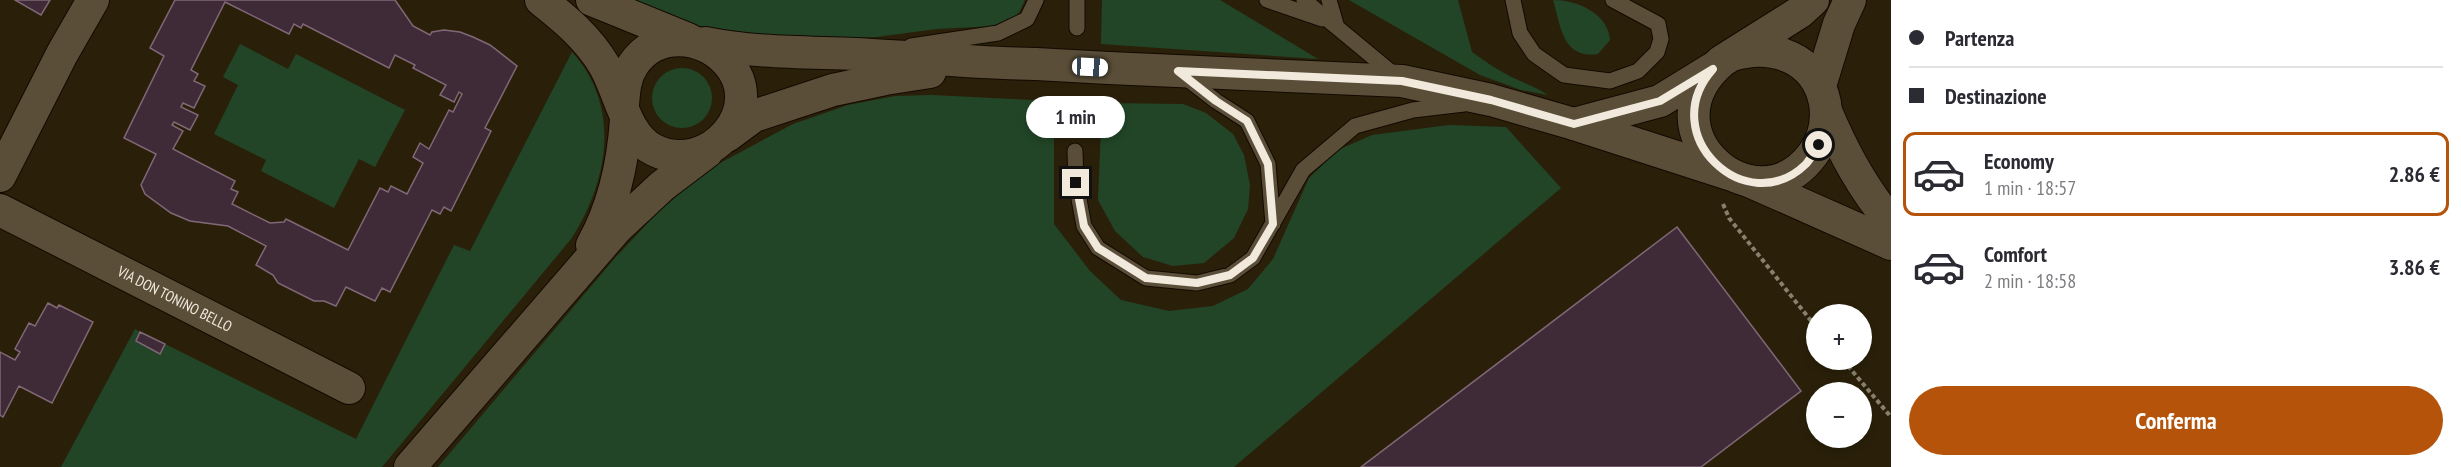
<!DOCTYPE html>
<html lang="it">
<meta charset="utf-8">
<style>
:root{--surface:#fff;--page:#f2f2f3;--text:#2b2b33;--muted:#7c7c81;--line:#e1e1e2;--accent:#b45309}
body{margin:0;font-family:"PT Sans Narrow",sans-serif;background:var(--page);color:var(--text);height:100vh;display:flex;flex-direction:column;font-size:22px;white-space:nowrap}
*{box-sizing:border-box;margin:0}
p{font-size:20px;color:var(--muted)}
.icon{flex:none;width:33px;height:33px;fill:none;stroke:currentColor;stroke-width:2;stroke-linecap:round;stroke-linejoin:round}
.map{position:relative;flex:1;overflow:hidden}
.sheet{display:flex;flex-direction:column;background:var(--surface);width:570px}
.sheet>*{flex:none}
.banner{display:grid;align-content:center;height:132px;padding:0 18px;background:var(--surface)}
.fabs{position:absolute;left:1806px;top:304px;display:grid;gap:12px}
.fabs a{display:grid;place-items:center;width:66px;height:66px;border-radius:50%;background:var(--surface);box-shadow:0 3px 9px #0003;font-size:30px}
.end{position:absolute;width:27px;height:27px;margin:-14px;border:8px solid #f0e9dc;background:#111;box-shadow:0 0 0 3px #111}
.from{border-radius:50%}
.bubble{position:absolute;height:42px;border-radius:21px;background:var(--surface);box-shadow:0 3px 9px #0003;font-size:20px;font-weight:800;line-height:42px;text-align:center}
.car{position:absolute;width:18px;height:36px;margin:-18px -9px;border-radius:8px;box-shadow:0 0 4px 2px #0007;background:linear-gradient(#fff 24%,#345 0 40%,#fff 0 76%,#345 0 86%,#fff 0)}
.banner b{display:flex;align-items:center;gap:21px;height:57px;font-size:22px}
.banner b+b{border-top:2px solid var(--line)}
.banner i{width:15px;height:15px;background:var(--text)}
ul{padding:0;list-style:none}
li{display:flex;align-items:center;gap:18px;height:84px;margin:0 12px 9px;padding:0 6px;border:3px solid transparent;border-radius:12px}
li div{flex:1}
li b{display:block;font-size:22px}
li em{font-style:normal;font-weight:800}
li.active{border-color:var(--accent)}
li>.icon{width:54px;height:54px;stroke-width:1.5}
.button{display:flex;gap:12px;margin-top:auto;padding:12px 18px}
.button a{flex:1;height:69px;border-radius:36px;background:var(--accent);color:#fff;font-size:24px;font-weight:800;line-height:69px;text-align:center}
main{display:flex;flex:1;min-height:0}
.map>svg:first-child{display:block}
.green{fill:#224527}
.building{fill:#3f2a37;stroke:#806877;stroke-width:1.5;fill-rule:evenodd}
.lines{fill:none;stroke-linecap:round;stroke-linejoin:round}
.lane-casing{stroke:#130900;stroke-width:17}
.street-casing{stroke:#130900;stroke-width:34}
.path{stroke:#887f6e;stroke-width:4;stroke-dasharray:4.5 3;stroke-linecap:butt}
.lane{stroke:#5a4e38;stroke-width:15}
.street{stroke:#5a4e38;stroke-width:32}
.street-bridge-casing{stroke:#130900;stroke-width:34;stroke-linecap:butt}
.street-bridge{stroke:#5a4e38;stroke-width:32}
.route{stroke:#f0e9dc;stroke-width:8}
.labels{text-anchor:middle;stroke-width:6;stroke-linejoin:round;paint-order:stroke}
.street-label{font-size:15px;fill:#f0e9dc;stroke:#2a200a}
</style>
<main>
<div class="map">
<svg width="1891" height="467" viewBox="0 0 1891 467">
<rect width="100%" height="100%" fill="#2a200a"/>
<path class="green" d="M617 0H1025L1018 15 995 26 937 29 876 37 799 41 698 29Z
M1102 0H1220L1318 59 1101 44Z
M1349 0H1458L1472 52C1486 62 1502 73 1518 80 1529 85 1538 88 1548 95L1521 90 1480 75Z
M1553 0C1577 0 1608 13 1610 40L1598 54C1562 59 1561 26 1553 0Z
M240 44 288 69 296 54 405 110 375 167 359 159 334 208 261 171 266 160 214 134 238 85 223 77Z
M572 52C622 107 608 182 571 239L382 467H61L135 329 140 332 136 341 160 353 165 344 356 439 454 245 470 251Z
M652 98a30 30 0 1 1 60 0a30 30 0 1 1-60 0Z
M932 95 1054 101V224L1090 271 1121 300 1169 311 1213 306 1248 289 1273 259 1309 178 1338 150 1372 135 1449 125 1506 127 1561 188 1234 467H438L615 258 658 212 709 169 793 124 848 105 895 96Z
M1102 103 1183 104 1206 113 1233 134 1244 155 1250 185 1248 209 1234 238 1204 263 1173 266 1143 257 1115 231 1098 200Z"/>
<path class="building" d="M15 0H50L41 15Z
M175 0H395L413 26 430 35 432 32 444 30 460 32 473 37 490 45 517 66 485 128 491 131 451 211 444 207 440 214 432 210 390 292 382 288 375 301 346 287 336 306 324 301H314L278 283 273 275 256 265 266 246 228 226 190 221 171 213 145 194 141 185 156 154 124 138 164 56 150 48ZM225 2 289 34 294 24 301 28 303 24 389 68 395 55 415 65 413 68 446 85 440 95 454 102 459 92 462 94 453 112 449 110 429 149 420 143 413 157 423 163 407 194 391 186 388 192 380 188 348 250 286 219 284 222 270 223 232 204 238 192 231 189 235 181 173 149 183 131 172 125 174 122 190 130 198 115 181 107 183 103 194 108 205 86 194 81 198 74 191 70Z
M1677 227 1801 391 1701 467H1361Z
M48 303 57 308 59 305 93 322 52 403 19 386 3 417 0 415V352L15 360 20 352 15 349 29 323 35 326Z
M140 332 165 344 160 354 136 341Z"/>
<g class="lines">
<defs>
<path id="lane" d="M1267 0 1322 19
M1304 0 1397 77
M1329 0 1336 24
M1513 0 1520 33 1534 54 1564 75 1610 81 1638 71 1657 52 1661 39 1658 24 1613 0
M1077 28V0
M911 46 998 33 1027 19 1036 0
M1185 77 1216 101 1247 121 1268 164 1273 224
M1075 151 1076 183 1084 226 1098 248 1146 278 1197 283 1230 275 1253 258 1303 170 1355 126 1413 110 1464 104"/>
<g id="street">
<path d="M541 0C565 19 588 38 604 65 620 92 625 136 654 150 709 177 769 108 727 62 702 34 655 31 633 65 625 77 624 91 623 105"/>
<path d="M592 0 688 39"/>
<path d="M705 43C755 53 805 52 856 54 916 57 976 63 1036 64"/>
<path d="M1732 55C1772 43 1816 57 1825 103 1828 122 1824 139 1813 154 1756 232 1640 131 1722 61L1800 12 1813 0"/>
<path d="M1109 68 1402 81 1491 100 1574 124 1729 174"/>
<path d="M1820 86 1839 24 1850 0"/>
<path d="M1826 111C1843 152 1862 188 1891 222"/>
<path d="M1574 124 1660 101 1712 69"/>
<path d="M727 136 754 116 833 90 885 79 930 72"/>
<path d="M0 176 62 54 93 0"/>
<path d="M1749 181 1891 244"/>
<path id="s1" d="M0 210 349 388"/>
<path d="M592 245C614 206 623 163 626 119"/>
<path d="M410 467 617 228 662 186 707 152"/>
</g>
</defs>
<use href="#lane" class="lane-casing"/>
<use href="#street" class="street-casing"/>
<path class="path" d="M1723 204 1729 218 1816 327
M1843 360 1891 417"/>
<use href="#lane" class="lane"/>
<use href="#street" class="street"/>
<defs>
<path id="street-bridge" d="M1036 64 1109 68"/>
</defs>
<use href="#street-bridge" class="street-bridge-casing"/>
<use href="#street-bridge" class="street-bridge"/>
</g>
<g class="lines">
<path class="route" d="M1076 183 1084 226 1098 248 1146 278 1197 283 1230 275 1253 258 1273 224 1268 164 1247 121 1216 101 1178 71 1402 81 1491 100 1574 124 1660 101 1713 69C1654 135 1747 222 1806 164 1811 158 1815 151 1819 145"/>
</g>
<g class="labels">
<g class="street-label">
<text dy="5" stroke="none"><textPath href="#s1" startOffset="196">VIA DON TONINO BELLO</textPath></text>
</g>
</g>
</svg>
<div class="fabs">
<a>+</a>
<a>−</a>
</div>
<i class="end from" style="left:1819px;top:145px"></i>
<i class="end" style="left:1076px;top:183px"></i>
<div class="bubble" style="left:1026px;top:96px;width:99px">1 min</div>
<i class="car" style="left:1090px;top:67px;rotate:93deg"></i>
</div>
<section class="sheet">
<div class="banner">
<b><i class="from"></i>Partenza</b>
<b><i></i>Destinazione</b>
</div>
<ul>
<li class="active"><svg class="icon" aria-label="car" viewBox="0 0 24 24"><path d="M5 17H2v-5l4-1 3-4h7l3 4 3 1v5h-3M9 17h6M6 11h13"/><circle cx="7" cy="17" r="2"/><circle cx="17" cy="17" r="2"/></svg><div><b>Economy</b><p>1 min · 18:57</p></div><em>2.86 €</em></li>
<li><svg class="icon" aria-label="car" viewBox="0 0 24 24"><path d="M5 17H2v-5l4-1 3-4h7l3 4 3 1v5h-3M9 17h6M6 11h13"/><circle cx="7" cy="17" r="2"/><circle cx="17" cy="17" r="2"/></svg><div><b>Comfort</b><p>2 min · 18:58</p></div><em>3.86 €</em></li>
</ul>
<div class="button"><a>Conferma</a></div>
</section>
</main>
